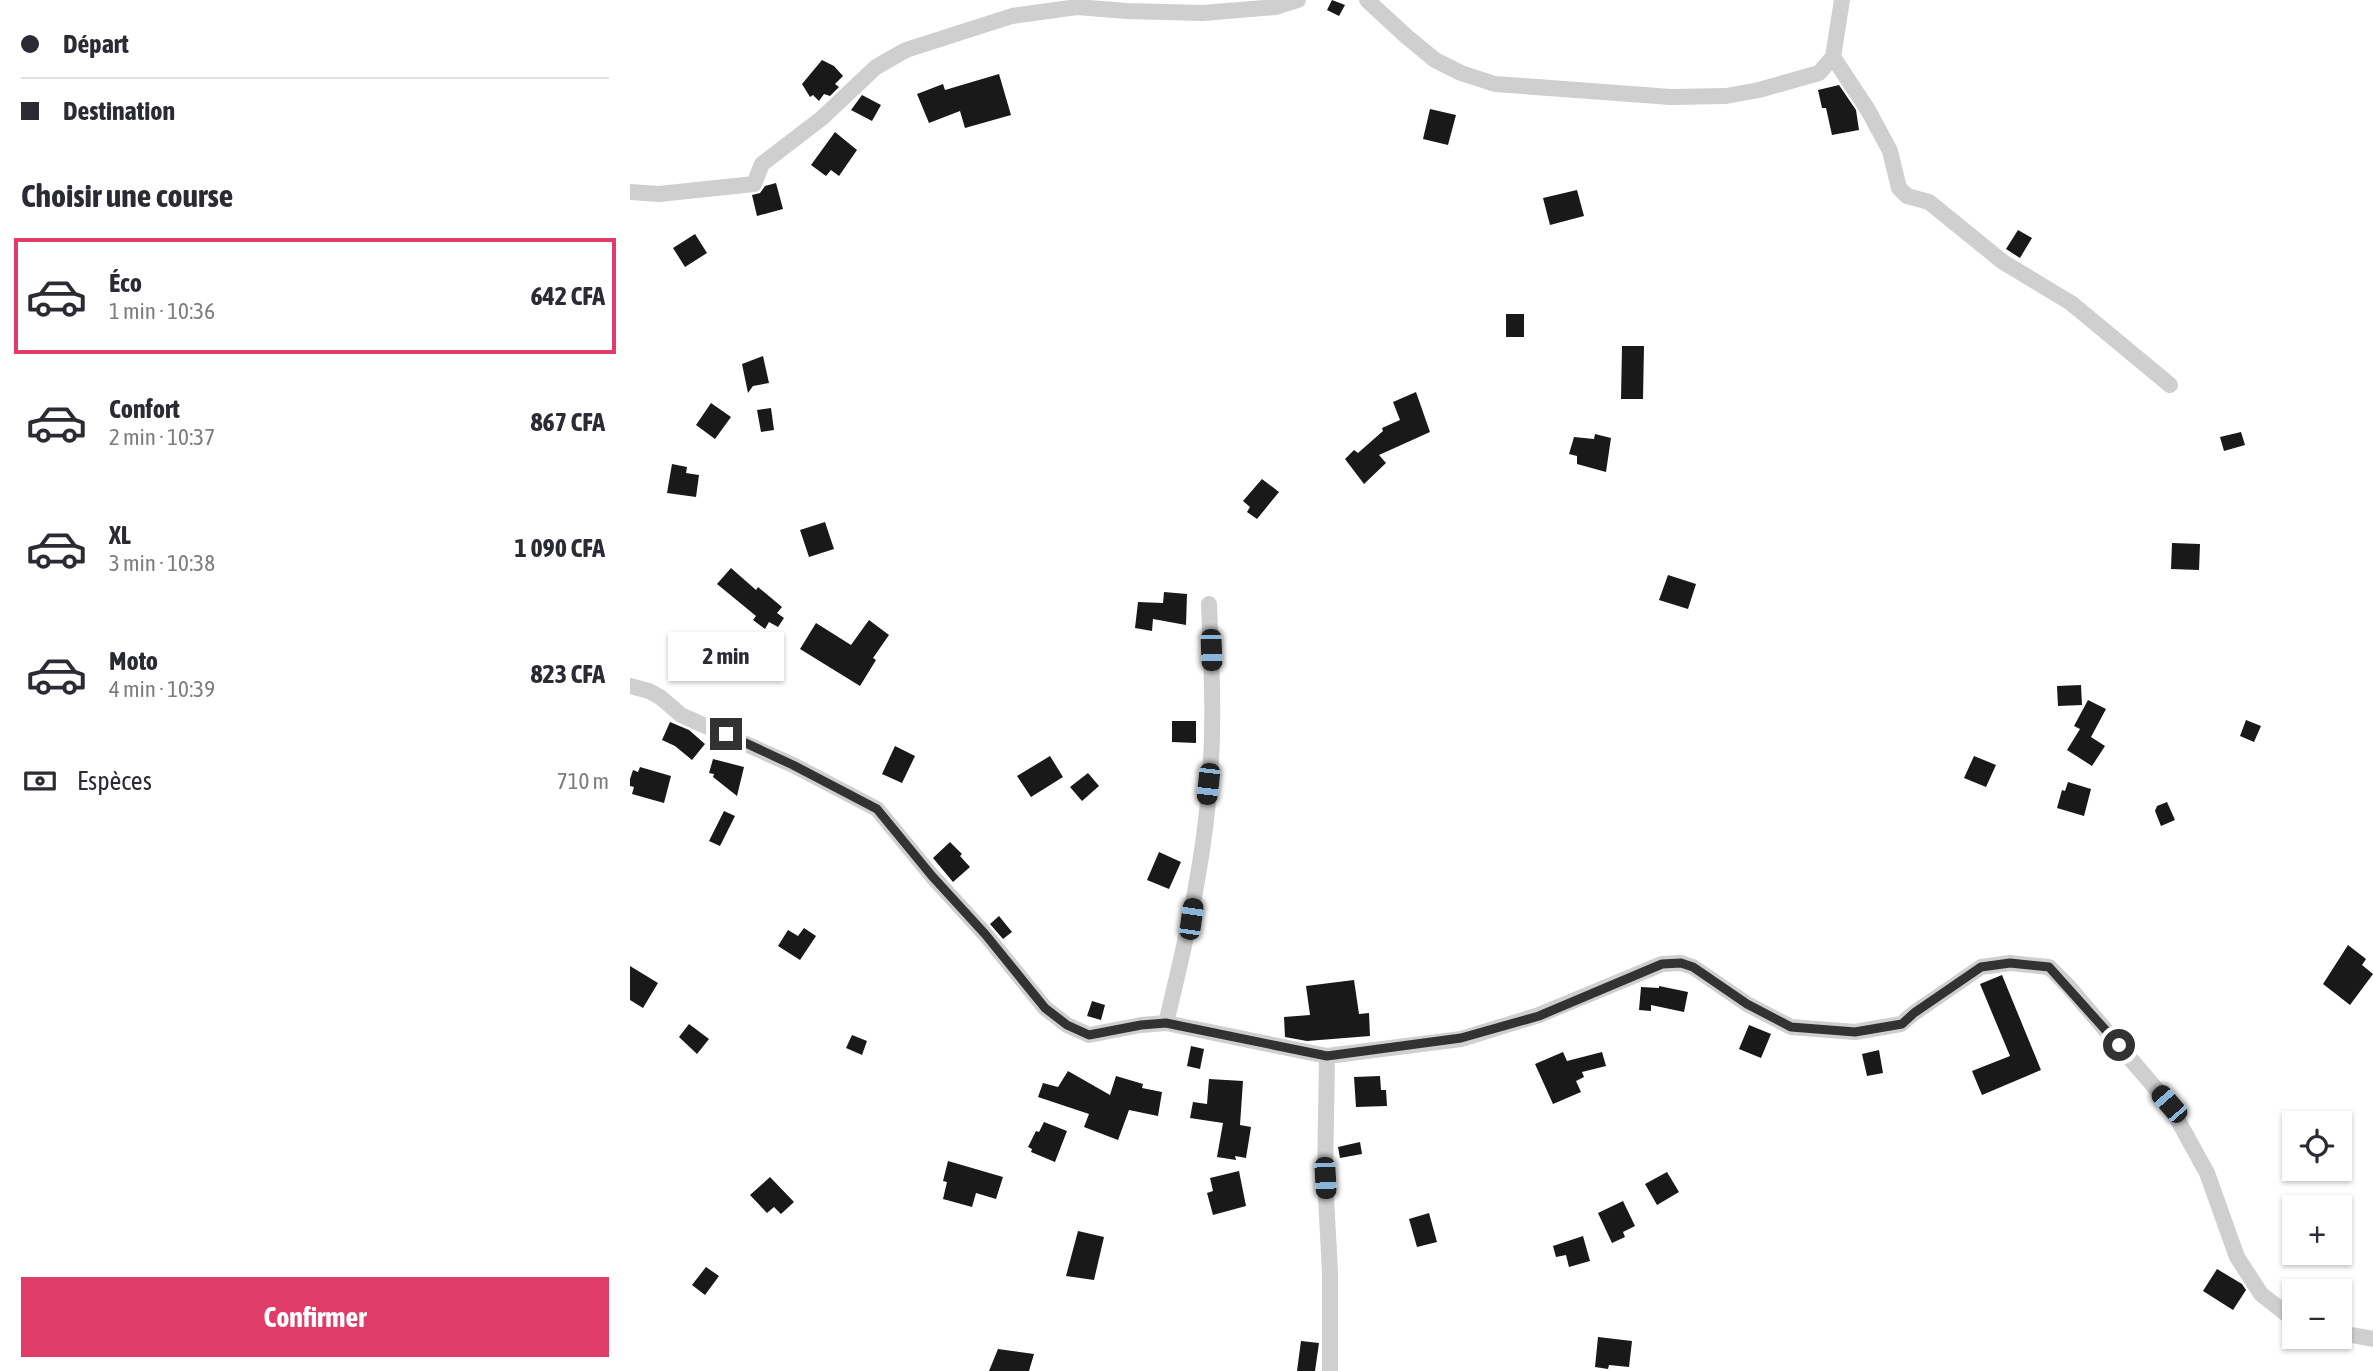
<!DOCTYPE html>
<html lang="fr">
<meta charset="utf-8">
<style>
:root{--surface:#fff;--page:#f7f7f7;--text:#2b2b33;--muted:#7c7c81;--line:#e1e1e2;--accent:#e03c69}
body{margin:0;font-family:"Asap Condensed",sans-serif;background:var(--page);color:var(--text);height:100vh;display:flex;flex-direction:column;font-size:26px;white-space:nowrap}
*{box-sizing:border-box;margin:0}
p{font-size:23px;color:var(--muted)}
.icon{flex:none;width:38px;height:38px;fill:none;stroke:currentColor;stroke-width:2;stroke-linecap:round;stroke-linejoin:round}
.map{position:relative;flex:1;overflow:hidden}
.details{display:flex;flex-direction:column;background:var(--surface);width:630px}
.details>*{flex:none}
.hud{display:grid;align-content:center;height:154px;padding:0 21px;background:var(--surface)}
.controls{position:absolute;left:1652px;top:1111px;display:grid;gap:14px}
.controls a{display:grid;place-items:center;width:70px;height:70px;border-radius:0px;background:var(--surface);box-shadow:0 2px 5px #0004;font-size:35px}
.end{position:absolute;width:32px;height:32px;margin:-16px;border:9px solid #323232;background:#fff;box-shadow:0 0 0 4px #fff}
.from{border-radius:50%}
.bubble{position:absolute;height:49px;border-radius:0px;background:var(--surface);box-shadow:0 2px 5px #0004;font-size:23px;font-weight:700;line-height:49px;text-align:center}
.car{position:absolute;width:21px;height:42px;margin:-21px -10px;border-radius:9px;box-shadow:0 0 5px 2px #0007;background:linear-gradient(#222 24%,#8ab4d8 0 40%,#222 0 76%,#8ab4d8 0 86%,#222 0)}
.hud b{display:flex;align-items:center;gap:24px;height:66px;font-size:26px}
.hud b+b{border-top:2px solid var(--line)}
.hud i{width:18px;height:18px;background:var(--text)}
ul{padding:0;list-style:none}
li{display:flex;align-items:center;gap:21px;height:116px;margin:0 14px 10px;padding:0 7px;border:4px solid transparent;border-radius:0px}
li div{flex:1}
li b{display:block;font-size:26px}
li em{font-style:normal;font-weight:700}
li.on{border-color:var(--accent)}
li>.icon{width:63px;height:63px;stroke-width:1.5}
h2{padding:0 21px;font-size:32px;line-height:84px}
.pay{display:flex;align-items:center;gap:18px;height:77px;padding:0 21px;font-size:26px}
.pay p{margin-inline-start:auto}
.action{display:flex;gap:14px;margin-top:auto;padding:14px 21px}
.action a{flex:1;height:80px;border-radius:0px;background:var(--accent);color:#fff;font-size:28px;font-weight:700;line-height:80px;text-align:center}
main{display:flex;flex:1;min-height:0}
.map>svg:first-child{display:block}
.building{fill:#191919}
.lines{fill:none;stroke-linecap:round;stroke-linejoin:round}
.street{stroke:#cfcfcf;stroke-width:16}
.route{stroke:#323232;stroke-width:9}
</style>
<main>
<section class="details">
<div class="hud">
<b><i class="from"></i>Départ</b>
<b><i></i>Destination</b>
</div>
<h2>Choisir une course</h2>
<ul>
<li class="on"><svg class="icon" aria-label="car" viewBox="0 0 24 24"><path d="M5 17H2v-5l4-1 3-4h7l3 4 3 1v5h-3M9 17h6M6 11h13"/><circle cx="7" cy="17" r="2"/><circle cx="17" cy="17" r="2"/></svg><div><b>Éco</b><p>1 min · 10:36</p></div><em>642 CFA</em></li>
<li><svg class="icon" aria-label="car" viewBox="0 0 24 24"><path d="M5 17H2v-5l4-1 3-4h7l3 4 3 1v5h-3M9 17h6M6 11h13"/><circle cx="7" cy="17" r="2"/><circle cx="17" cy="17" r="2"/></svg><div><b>Confort</b><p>2 min · 10:37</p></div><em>867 CFA</em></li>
<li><svg class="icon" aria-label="car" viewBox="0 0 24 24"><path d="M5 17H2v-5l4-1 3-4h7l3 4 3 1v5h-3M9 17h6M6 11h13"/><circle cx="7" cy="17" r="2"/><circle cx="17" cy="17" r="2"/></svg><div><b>XL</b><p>3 min · 10:38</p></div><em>1 090 CFA</em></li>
<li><svg class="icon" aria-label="car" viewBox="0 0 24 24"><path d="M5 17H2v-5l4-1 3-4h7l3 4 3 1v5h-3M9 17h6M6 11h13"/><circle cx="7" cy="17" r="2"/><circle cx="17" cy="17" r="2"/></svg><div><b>Moto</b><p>4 min · 10:39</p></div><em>823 CFA</em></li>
</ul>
<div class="pay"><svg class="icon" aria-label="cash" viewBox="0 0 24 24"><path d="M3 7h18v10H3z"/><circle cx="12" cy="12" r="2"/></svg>Espèces<p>710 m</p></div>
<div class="action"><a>Confirmer</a></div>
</section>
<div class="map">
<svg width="1743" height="1371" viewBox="0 0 1743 1371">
<rect width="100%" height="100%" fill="#fff"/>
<path class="building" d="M702 0 715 5 709 16 697 10Z
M192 60 204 66 213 76 205 84 209 87 200 96 194 94 189 101 183 95 180 97 172 84Z
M369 74 381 115 335 128 330 111 299 123 287 94 313 84 315 90Z
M1209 85 1226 110 1229 130 1202 135 1196 108H1192L1188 90Z
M232 95 251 105 242 121 221 110Z
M800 109 826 115 818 145 793 139Z
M205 132 227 150 209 176 201 170 196 176 181 165Z
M146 183 153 209 127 216 122 195 130 193 135 186Z
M947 190 954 216 920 225 913 198Z
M1388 230 1402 238 1390 258 1376 249Z
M65 234 77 253 55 267 43 248Z
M876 314H894V337H876Z
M992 346H1014L1013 399H991Z
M133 356 139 383 123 386 118 393 112 364Z
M786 392 800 432 749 455 756 463 734 484 715 459 724 450 728 453 753 431 752 428 770 420 763 402Z
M81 403 101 417 85 439 66 425Z
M141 408 144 430 131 432 127 410Z
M1611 432 1615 445 1594 451 1590 437Z
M965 434 981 438 976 472 947 464V456L939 454 944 437 964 439Z
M42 464 57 467 56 473 69 475 66 497 37 493Z
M632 479 649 492 627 519 617 512 620 507 613 501Z
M195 522 204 549 179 557 170 530Z
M1542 543 1570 544 1569 570 1541 569Z
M101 568 126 590 128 587 152 607 147 613 154 618 148 627 139 622 135 629 123 620 126 616 87 584Z
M1038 575 1066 584 1058 609 1029 600Z
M534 592 557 594 556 625 523 619 522 631 505 628 508 602 533 603Z
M239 620 259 635 243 658 246 660 230 686 170 649 186 623 221 645Z
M1451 685 1452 705 1428 706 1427 686Z
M1458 700 1476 709 1461 737 1475 746 1462 766 1437 750 1450 729 1444 726Z
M1616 720 1631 726 1624 742 1610 736Z
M542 721H566V743L542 742Z
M40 722 59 730 75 744 62 760 45 746 32 740Z
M265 746 285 756 272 783 252 774Z
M420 756 433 777 401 797 387 776Z
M1344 756 1366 765 1356 787 1334 778Z
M83 759 114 767 107 796 83 777 84 774 79 773Z
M10 767 41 776 34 803 2 794 4 787 0 786V779L3 770 8 772Z
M458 773 469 786 452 801 440 787Z
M1438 782 1461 789 1454 816 1427 808 1432 790 1435 791Z
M1537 802 1545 820 1531 826 1525 811 1527 806Z
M94 811 105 816 90 846 79 841Z
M320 842 332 854 330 856 340 867 323 882 303 858Z
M529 852 551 862 539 889 517 880Z
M369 916 382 932 373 939 360 924Z
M174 928 186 936 170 960 148 946 158 930 168 936Z
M1718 945 1736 959 1732 965 1743 974 1720 1005 1693 984Z
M0 966 28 983 13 1008 0 1000Z
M1372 975 1411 1070 1352 1095 1342 1071 1380 1056 1350 984Z
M724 980 729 1014 739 1013 740 1036 677 1041 655 1037 654 1017 680 1015 676 986Z
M1029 986 1058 992 1054 1012 1021 1005V1011L1009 1010 1011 987 1029 988Z
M462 1001 475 1005 471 1020 457 1016Z
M59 1024 79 1039 67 1054 49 1037Z
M1119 1025 1141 1034 1131 1058 1109 1049Z
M222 1035 237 1041 232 1055 216 1048Z
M561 1046 574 1049 570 1069 557 1066Z
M1249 1050 1253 1073 1237 1076 1232 1054Z
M933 1052 937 1061 972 1052 976 1066 952 1072 954 1077 946 1081 951 1092 923 1104 905 1064Z
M438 1071 480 1095 486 1076 513 1084 512 1088 532 1092 528 1116 499 1110 488 1140 454 1127 459 1114 408 1097 413 1083 428 1087Z
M750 1076 751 1090H756L757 1106 726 1107 724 1077Z
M579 1079 613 1081 610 1125 621 1127 616 1158 605 1156 606 1160 587 1157 593 1123 560 1118 563 1102 577 1104Z
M414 1122 437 1131 425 1162 401 1152 402 1149 398 1147 406 1131 409 1132Z
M730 1142 732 1154 710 1158 708 1147Z
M318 1161 373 1177 366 1199 346 1193 342 1207 313 1199 317 1182 313 1181Z
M609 1171 616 1206 583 1215 577 1193 583 1191 580 1178Z
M1037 1172 1049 1192 1027 1205 1015 1184Z
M140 1177 164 1202 151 1214 144 1207 137 1213 120 1195Z
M993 1201 1005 1226 993 1232 995 1237 982 1243 968 1213Z
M799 1213 807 1242 787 1247 779 1219Z
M448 1231 474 1237 464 1280 436 1276Z
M953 1236 960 1261 939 1267 936 1255 926 1257 923 1246Z
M76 1267 89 1276 75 1295 62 1285Z
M1587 1269 1612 1284 1616 1290 1603 1310 1573 1291Z
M968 1337 1002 1341 999 1367 979 1365 978 1369 965 1367Z
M671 1341 689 1343 685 1371H667Z
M368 1349 404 1354 399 1371H359Z"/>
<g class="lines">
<path class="street" d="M737 0 776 36 805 60 831 73 865 84 1041 97 1096 96 1129 90 1189 73 1203 57 1212 0
M1203 57 1238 110 1260 151 1269 188 1277 196 1299 202 1373 262 1441 303 1540 385
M0 192 29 194 124 184 132 164 192 118 246 67 276 50 382 16 447 7 496 11 573 13 646 7 668 0
M0 686 19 691 30 697 51 715 163 765 247 809 302 876 355 934 415 1008 437 1025 459 1035 511 1025 536 1023 697 1056 831 1039 909 1015 1032 964 1051 963 1063 967 1117 1004 1161 1027 1225 1032 1271 1024 1284 1013 1351 967 1380 963 1419 967 1438 986 1539 1104 1577 1173 1607 1257 1631 1294 1664 1320
M536 1023C557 937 577 849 581 760 584 708 581 656 579 604
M697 1056 695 1178 700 1272V1371
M1710 1333 1743 1339"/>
</g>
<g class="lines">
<path class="route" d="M96 734 163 765 247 809 302 876 355 934 415 1008 437 1025 459 1035 511 1025 536 1023 697 1056 831 1038 909 1016 1032 964 1051 963 1063 967 1117 1004 1161 1027 1225 1032 1272 1024 1284 1013 1351 967 1380 963 1419 967 1489 1045"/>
</g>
</svg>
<div class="controls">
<a><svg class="icon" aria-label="locate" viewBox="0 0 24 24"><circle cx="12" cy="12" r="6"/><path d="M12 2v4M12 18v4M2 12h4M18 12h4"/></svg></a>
<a>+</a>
<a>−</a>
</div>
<i class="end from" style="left:1489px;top:1045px"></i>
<i class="end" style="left:96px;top:734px"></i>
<div class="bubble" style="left:38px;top:632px;width:116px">2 min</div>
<i class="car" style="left:581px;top:650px;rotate:178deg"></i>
<i class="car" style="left:578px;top:784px;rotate:186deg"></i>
<i class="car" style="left:561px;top:919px;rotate:8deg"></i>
<i class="car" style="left:1539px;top:1104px;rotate:319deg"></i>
<i class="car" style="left:695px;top:1178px;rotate:177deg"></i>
</div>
</main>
